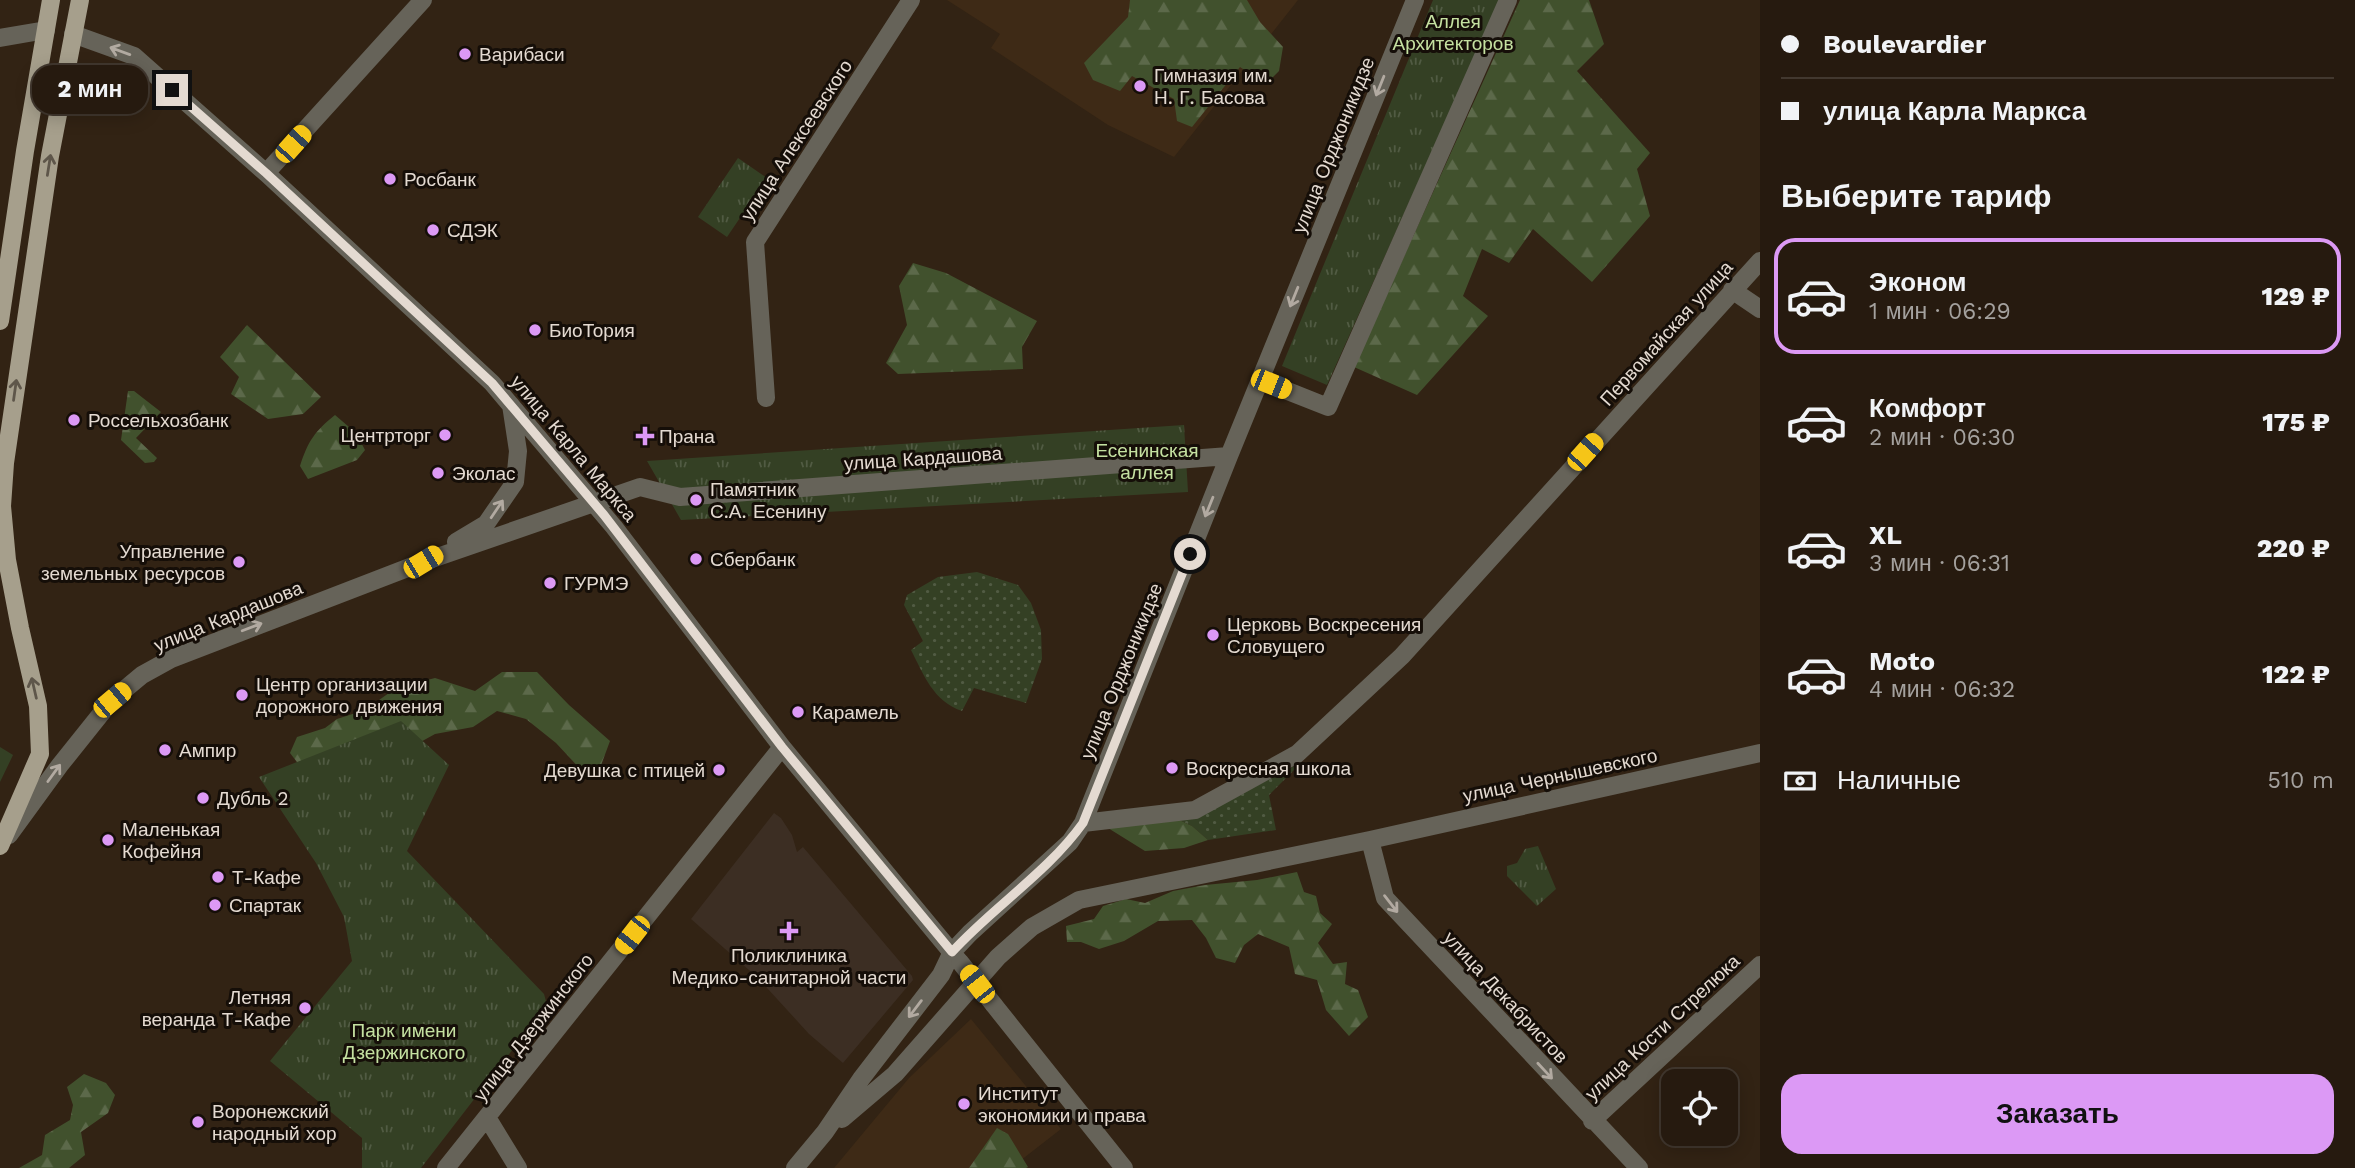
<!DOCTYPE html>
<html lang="ru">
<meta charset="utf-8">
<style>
:root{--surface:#261a0f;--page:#32271d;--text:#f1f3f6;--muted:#a4a19e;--line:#42382f;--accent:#dc99f5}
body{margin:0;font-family:"Work Sans",sans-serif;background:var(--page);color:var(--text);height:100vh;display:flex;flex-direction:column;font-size:26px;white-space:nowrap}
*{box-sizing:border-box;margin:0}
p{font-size:23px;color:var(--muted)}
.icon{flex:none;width:38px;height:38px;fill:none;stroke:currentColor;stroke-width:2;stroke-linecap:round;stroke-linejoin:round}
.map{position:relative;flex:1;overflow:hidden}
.sheet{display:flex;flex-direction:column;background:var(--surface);width:595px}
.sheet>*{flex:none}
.guide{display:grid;align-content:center;height:154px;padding:0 21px;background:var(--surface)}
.fabs{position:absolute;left:1661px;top:1069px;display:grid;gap:14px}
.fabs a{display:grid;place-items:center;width:77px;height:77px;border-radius:14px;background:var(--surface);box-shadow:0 4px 18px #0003,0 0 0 2px var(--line);font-size:35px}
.end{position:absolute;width:32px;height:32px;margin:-16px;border:9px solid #e4dad1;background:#111;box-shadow:0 0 0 4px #111}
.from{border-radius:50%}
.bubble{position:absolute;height:49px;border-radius:21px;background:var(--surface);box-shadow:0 4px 18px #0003,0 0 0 2px var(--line);font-size:23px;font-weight:800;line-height:49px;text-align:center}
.car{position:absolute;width:21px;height:42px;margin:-21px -10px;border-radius:9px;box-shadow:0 0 5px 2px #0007;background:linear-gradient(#f5c518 24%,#345 0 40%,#f5c518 0 76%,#345 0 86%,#f5c518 0)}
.guide b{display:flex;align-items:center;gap:24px;height:66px;font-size:26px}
.guide b+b{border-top:2px solid var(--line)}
.guide i{width:18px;height:18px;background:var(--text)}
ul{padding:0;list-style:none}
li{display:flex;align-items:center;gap:21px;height:116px;margin:0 14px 10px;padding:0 7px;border:4px solid transparent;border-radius:21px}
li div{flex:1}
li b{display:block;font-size:26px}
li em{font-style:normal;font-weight:800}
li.selected{border-color:var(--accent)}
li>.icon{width:63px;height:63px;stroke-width:1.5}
h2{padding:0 21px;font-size:32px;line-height:84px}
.pay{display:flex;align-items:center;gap:18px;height:77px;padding:0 21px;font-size:26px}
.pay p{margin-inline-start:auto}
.primary-button{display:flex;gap:14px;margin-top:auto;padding:14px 21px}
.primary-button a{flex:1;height:80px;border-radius:21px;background:var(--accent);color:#111;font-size:28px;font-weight:800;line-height:80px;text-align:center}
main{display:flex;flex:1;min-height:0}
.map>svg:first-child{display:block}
.built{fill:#3e2a16}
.medical{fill:#3c2e23}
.grass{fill:url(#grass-dots)}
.forest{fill:url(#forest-firs)}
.park{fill:url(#park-tufts)}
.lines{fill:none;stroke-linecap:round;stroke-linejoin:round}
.minor{stroke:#666359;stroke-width:18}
.major{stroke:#a69f8c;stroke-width:18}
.minor-bridge{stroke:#666359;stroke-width:18}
.oneway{stroke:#b2aaa1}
.oneway2{stroke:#5e564a}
.route{stroke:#e4dad1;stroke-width:9}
.poi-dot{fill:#dc99f5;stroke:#150e08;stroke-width:2.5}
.labels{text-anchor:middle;stroke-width:6;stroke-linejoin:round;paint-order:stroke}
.park-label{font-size:19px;fill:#c5e1a1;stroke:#150e08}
.poi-label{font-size:19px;fill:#e4dad1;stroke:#150e08;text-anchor:start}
.street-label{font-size:19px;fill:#e4dad1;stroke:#150e08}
</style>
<main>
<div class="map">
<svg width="1760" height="1168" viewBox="0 0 1760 1168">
<defs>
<pattern id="grass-dots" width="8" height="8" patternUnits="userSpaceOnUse" patternTransform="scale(1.75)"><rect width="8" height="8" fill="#344024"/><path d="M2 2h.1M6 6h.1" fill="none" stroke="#515b43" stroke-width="1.8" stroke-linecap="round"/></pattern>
<pattern id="forest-firs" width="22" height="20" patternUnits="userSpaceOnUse" patternTransform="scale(1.75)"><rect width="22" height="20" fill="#41512d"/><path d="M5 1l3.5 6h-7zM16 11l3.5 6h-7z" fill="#5c694a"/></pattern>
<pattern id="park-tufts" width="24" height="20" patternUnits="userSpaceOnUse" patternTransform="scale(1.75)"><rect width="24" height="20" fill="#344024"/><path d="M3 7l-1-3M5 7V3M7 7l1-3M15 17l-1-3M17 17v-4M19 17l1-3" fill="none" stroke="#515b43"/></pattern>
</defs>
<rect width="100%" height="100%" fill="#322314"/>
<path class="built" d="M947 0H1298L1174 157 1108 125 991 48 1000 34Z
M971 1019 1061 1129 1011 1168H834L909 1078Z"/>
<path class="medical" d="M774 813 781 818 792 835 797 852 803 847 912 976 913 980 843 1063 809 1034 758 978 691 919Z"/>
<path class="grass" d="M977 572 1018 585 1031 603 1041 630 1042 659 1026 703 974 688 962 711C933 701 924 675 911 650L923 641 904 605 907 595 938 577Z
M1302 762 1269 795 1276 830 1208 840 1192 826 1175 818 1199 816Z"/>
<path class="forest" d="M1130 0H1247L1260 22 1283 47 1279 71 1266 84 1240 67 1192 127 1177 121 1174 99 1132 76 1120 91 1093 80 1084 63 1128 17Z
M1520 0H1589L1604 44 1577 71 1650 153 1637 169 1650 216 1592 282 1533 229 1509 263 1482 249 1463 296 1488 316 1417 395 1354 367Z
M913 263 946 273 1037 321 1022 347 1023 369 898 374 886 363 907 325 899 286Z
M247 325 321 397 303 414 268 419 231 394 239 377 220 357Z
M128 391H134L161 412 136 438 157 458 154 462 145 463 121 440Z
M335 415 356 433 365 450 357 460 308 479 300 466C308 441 315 431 335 415Z
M502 672H537L569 705 610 741 600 768 583 772 556 743 526 719 497 711 473 727 435 734 388 760 310 779 290 753 297 737 325 728 337 719 365 710 396 688 435 678 475 691Z
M1175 818 1192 826 1208 840 1184 848 1145 851 1108 828Z
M1297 872 1304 892 1316 896 1320 913 1332 924 1318 943 1333 964 1347 962 1345 984 1358 990 1368 1017 1349 1036 1326 1010 1317 980 1295 974 1289 947 1258 934 1244 945 1235 963 1216 958 1206 938 1192 920 1158 921 1124 941 1099 949 1081 942H1067L1066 926 1094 919 1103 906 1126 899 1145 903 1173 891 1205 885 1257 880Z
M84 1074 106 1083 115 1095 108 1113 81 1132 85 1155 69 1168H19L42 1155 45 1135 70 1120 73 1105 67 1087Z
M997 1128 1008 1134 1028 1167 1026 1168H969Z"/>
<path class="park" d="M1433 0H1500L1327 385 1282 366Z
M738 158 767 178 727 237 698 217Z
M1184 425 1188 492 681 520 647 461Z
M401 721 449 765 407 851 544 994 547 1005 421 1168H362V1138L270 1061 352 961 344 917 316 863 259 777Z
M0 747 13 755 0 782Z
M1538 846 1556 889 1537 906 1507 876V866L1517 863 1525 849Z"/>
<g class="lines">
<path class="minor" d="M73 34 134 56 266 173 492 383 614 527 782 747 958 960
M0 38 46 30
M266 173 423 0
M1732 290 1760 309
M1260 380 1328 407 1508 0
M766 398 755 242 911 0
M456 542 486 524 515 482 518 451 511 405
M1083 823 1195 810 1297 754 1402 656 1760 261
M9 835 60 765 112 700 142 675 171 659 423 562 640 487 680 497 1229 456
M1370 840 1385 898 1639 1168
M994 1005 1124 1168
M488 1119 518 1168
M842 1119 895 1074 998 957 1032 927 1079 900 1370 840 1760 753
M1592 1121 1760 965
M446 1168 782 747
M795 1168 825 1132 861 1079 941 975 952 952 970 933 1070 842 1083 823 1229 456 1415 0"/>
<path class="major" d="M0 321 25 151 51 0
M0 846 40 754 38 706 20 628 7 560 2 506 5 463 50 156 80 0"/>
<path class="minor-bridge" d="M960 962 994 1005"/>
</g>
<defs><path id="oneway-shaft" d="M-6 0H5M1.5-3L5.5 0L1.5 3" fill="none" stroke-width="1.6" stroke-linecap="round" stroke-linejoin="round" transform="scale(1.75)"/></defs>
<g class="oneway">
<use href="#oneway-shaft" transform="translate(120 51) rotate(-160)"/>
<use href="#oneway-shaft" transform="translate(1380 86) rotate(112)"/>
<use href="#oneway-shaft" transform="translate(1294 297) rotate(112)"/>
<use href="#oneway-shaft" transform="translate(1209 507) rotate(112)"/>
<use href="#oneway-shaft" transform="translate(497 509) rotate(-56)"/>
<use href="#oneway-shaft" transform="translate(252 627) rotate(-21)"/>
<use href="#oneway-shaft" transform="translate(54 773) rotate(-54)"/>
<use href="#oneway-shaft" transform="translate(1391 904) rotate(52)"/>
<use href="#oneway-shaft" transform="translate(915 1009) rotate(127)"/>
<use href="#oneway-shaft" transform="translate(1545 1071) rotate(47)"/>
</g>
<g class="oneway2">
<use href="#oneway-shaft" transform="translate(49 165) rotate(-81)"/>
<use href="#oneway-shaft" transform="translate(15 390) rotate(-82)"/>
<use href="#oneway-shaft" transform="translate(34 688) rotate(-103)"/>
</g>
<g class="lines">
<path class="route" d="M172 90 266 173 492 383 604 515 782 747 952 952C993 907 1048 872 1083 823L1190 554"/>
</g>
<g class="poi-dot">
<circle cx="465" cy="54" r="7"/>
<circle cx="1140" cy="86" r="7"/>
<circle cx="390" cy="179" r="7"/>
<circle cx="433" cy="230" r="7"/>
<circle cx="535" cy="330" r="7"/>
<circle cx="74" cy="420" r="7"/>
<circle cx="445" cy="435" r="7"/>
<path d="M641.5 425.5h7v7h7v7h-7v7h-7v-7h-7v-7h7z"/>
<circle cx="438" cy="473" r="7"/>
<circle cx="696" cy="500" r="7"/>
<circle cx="696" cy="559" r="7"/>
<circle cx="239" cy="562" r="7"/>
<circle cx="550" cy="583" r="7"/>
<circle cx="1213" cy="635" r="7"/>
<circle cx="242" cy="695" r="7"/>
<circle cx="798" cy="712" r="7"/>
<circle cx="165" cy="750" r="7"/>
<circle cx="1172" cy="768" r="7"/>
<circle cx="719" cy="770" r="7"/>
<circle cx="203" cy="798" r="7"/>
<circle cx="108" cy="840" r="7"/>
<circle cx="218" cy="877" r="7"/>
<circle cx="215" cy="905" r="7"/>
<path d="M785.5 920.5h7v7h7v7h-7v7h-7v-7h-7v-7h7z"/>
<circle cx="305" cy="1008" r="7"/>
<circle cx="964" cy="1104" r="7"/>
<circle cx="198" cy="1122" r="7"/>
</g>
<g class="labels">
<g class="park-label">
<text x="1453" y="28">Аллея<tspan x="1453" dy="22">Архитекторов</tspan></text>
<text x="1147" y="457">Есенинская<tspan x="1147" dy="22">аллея</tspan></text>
<text x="404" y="1037">Парк имени<tspan x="404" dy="22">Дзержинского</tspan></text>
</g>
<g class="poi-label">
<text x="479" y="61">Варибаси</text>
<text x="1154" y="82">Гимназия им.<tspan x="1154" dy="22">Н. Г. Басова</tspan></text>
<text x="404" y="186">Росбанк</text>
<text x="447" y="237">СДЭК</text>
<text x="549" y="337">БиоТория</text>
<text x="88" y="427">Россельхозбанк</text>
<text x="431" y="442" text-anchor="end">Центрторг</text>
<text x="659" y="443">Прана</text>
<text x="452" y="480">Эколас</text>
<text x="710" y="496">Памятник<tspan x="710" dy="22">С.А. Есенину</tspan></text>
<text x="225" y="558" text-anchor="end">Управление<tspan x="225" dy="22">земельных ресурсов</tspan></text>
<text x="710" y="566">Сбербанк</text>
<text x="564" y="590">ГУРМЭ</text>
<text x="1227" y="631">Церковь Воскресения<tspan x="1227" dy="22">Словущего</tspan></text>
<text x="256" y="691">Центр организации<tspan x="256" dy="22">дорожного движения</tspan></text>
<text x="812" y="719">Карамель</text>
<text x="179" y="757">Ампир</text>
<text x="1186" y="775">Воскресная школа</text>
<text x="705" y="777" text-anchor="end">Девушка с птицей</text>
<text x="217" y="805">Дубль 2</text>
<text x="122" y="836">Маленькая<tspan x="122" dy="22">Кофейня</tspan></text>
<text x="232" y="884">Т-Кафе</text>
<text x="229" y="912">Спартак</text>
<text x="789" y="962" text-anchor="middle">Поликлиника<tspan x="789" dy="22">Медико-санитарной части</tspan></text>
<text x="291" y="1004" text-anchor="end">Летняя<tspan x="291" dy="22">веранда Т-Кафе</tspan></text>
<text x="978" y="1100">Институт<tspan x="978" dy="22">экономики и права</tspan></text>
<text x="212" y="1118">Воронежский<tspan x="212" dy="22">народный хор</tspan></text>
</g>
<g class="street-label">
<text transform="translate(796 140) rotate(-57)" y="7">улица Алексеевского</text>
<text transform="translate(1333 145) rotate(-68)" y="7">улица Орджоникидзе</text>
<text transform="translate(1666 333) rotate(-48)" y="7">Первомайская улица</text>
<text transform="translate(574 448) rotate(50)" y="7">улица Карла Маркса</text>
<text transform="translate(923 458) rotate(-4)" y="7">улица Кардашова</text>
<text transform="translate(228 616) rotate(-22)" y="7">улица Кардашова</text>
<text transform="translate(1121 671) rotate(-68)" y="7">улица Орджоникидзе</text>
<text transform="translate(1560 775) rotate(-12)" y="7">улица Чернышевского</text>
<text transform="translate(1506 997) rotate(47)" y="7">улица Декабристов</text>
<text transform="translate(533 1027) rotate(-52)" y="7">улица Дзержинского</text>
<text transform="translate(1662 1027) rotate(-43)" y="7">улица Кости Стрелюка</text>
</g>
</g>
</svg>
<div class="fabs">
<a><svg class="icon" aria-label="locate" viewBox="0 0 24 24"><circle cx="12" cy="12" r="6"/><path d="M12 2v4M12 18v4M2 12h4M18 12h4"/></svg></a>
</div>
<i class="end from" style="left:1190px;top:554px"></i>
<i class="end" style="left:172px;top:90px"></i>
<div class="bubble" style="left:32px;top:65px;width:116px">2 мин</div>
<i class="car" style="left:293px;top:144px;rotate:42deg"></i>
<i class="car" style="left:1271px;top:384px;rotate:112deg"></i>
<i class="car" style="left:1585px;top:452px;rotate:42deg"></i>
<i class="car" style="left:423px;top:562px;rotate:59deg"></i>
<i class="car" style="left:112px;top:700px;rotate:50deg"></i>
<i class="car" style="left:632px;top:935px;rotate:218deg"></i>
<i class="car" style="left:977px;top:984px;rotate:322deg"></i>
</div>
<section class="sheet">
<div class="guide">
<b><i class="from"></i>Boulevardier</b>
<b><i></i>улица Карла Маркса</b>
</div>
<h2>Выберите тариф</h2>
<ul>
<li class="selected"><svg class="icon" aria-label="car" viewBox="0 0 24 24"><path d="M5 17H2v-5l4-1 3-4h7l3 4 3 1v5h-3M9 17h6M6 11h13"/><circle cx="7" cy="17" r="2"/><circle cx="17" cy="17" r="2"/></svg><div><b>Эконом</b><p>1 мин · 06:29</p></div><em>129 ₽</em></li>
<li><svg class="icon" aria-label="car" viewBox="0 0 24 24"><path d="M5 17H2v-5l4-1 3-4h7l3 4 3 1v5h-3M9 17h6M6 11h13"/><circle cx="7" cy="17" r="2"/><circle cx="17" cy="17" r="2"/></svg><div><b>Комфорт</b><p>2 мин · 06:30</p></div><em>175 ₽</em></li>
<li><svg class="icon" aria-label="car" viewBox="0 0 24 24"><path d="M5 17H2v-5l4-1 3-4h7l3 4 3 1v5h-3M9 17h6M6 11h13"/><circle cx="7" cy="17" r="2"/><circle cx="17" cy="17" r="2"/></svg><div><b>XL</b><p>3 мин · 06:31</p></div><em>220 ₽</em></li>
<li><svg class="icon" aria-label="car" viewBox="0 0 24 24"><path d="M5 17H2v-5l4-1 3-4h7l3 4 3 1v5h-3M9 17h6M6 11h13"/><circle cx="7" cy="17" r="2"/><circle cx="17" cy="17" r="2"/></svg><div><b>Moto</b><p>4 мин · 06:32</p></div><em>122 ₽</em></li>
</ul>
<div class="pay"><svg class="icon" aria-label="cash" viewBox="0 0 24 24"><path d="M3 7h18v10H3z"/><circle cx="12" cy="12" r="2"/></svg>Наличные<p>510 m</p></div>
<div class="primary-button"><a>Заказать</a></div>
</section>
</main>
